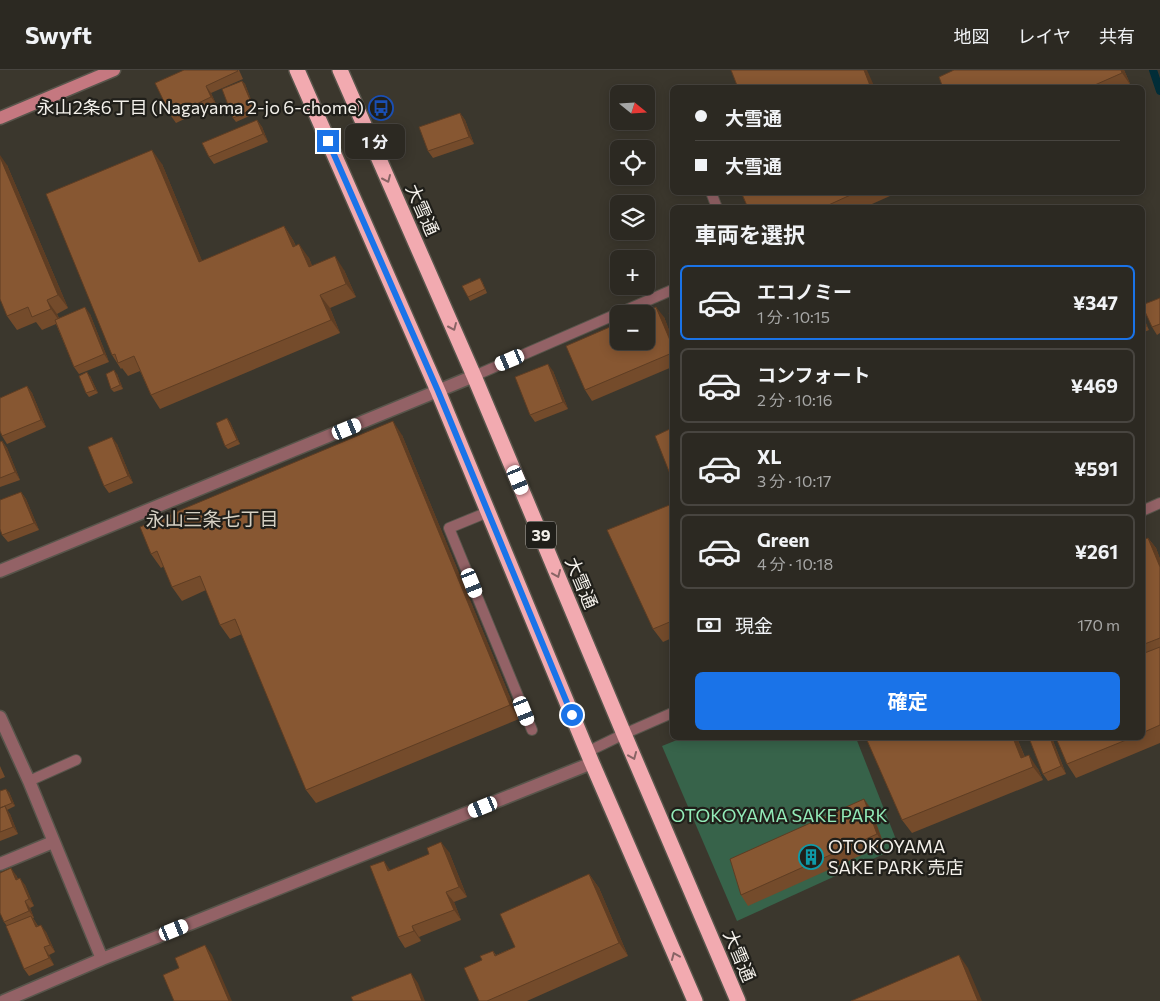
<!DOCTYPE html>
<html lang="ja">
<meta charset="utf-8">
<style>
:root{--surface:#2c2922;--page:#38352f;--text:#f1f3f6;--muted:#a6a6a5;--line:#484540;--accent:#1a73e8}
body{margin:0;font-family:Commissioner,"Noto Sans JP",sans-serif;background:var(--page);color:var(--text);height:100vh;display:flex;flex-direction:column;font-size:19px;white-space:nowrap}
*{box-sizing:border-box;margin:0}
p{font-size:16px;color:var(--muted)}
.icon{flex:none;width:28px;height:28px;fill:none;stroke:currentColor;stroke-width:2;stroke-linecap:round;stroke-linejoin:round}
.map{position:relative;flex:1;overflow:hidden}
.side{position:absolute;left:670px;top:135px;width:475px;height:535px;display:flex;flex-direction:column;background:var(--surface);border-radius:8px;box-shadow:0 2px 12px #0003,0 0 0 1px var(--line)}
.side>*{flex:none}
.banner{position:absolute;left:670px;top:15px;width:475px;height:110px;border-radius:8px;box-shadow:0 2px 12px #0003,0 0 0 1px var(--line);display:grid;align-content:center;height:110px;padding:0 25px;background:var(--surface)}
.needle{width:32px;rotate:108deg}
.tools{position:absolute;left:610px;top:15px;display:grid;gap:10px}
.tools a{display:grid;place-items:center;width:45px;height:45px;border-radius:8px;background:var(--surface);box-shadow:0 2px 12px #0003,0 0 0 1px var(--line);font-size:25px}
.end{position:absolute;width:22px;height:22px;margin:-11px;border:6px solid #1a73e8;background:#fff;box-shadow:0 0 0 2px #fff}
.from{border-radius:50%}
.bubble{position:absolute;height:35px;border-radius:8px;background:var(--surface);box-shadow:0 2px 12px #0003,0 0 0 1px var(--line);font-size:16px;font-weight:700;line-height:35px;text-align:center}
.car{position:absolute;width:15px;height:30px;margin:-15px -8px;border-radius:6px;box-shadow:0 0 4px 1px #0007;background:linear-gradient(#fff 24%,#345 0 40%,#fff 0 76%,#345 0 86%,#fff 0)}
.banner b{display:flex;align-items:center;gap:18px;height:48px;font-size:19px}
.banner b+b{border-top:1px solid var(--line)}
.banner i{width:12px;height:12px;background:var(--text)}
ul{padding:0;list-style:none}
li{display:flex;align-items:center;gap:15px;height:75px;margin:0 10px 8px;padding:0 15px;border:2px solid var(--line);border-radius:8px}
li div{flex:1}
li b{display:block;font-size:19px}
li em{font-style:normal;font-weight:700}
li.selected{border-color:var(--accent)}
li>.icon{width:45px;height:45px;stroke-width:1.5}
h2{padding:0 25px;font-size:22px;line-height:60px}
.pay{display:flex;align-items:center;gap:12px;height:55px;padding:0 25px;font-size:19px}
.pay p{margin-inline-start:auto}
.button{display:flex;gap:10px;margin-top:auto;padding:10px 25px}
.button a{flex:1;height:58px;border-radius:8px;background:var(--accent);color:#fff;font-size:20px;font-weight:700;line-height:58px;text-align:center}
header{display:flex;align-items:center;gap:30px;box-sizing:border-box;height:70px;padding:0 25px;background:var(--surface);border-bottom:1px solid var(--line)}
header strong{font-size:24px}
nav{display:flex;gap:28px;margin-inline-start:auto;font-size:18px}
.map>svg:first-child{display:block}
.green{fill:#37634a}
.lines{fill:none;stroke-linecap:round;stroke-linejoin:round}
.stream{stroke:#012d38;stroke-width:8}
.lane-casing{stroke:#58554b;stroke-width:12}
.street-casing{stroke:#58554b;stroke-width:15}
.secondary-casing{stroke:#58554b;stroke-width:15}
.highway-casing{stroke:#58554b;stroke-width:18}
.lane{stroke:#936266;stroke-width:10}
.street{stroke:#936266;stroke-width:12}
.secondary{stroke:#c57880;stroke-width:12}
.highway{stroke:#f2aab0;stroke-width:15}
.wall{fill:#744b2b}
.shaded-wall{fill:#5e3d23}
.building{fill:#875732;stroke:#5e3d23}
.oneway{stroke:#896465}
.route{stroke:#1a73e8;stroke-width:6}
.labels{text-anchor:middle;stroke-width:4.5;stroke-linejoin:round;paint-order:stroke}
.shield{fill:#201f1a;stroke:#b4b1ac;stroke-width:1}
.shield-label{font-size:16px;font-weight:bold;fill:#f3f0ea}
.poi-label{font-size:18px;fill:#f3f0ea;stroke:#201f1a;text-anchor:end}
.street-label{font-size:18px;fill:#f3f0ea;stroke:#201f1a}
.park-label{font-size:18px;fill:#93ebb8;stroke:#201f1a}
.neighbourhood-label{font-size:19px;fill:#d5d0c3;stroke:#201f1a}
</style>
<header>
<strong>Swyft</strong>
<nav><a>地図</a><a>レイヤ</a><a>共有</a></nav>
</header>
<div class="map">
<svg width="1160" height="931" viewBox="0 0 1160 931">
<rect width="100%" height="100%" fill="#3b372d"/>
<path class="green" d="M682 668H856L899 777 737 851 662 676Z"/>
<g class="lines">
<path class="stream" d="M1153 0 1160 21"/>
<defs>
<path id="lane" d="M711 122 717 138
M474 306 672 220
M1142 441 1160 433
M488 442 449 458 532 660
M587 682 624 664 672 643
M29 711 76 690"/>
<path id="street" d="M0 501 474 306
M0 647 29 711 102 889
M0 794 53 772
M4 931 102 889 592 693"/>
<path id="secondary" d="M0 48 114 0"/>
<path id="highway" d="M297 0 438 321 592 693 695 931
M340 0 474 306 624 664 738 931"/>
</defs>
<use href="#lane" class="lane-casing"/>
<use href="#street" class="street-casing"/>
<use href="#secondary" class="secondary-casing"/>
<use href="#highway" class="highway-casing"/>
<use href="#lane" class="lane"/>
<use href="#street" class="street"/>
<use href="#secondary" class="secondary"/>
<use href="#highway" class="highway"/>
</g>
<path class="wall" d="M184 0H239L243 9 211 23 216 34 176 53 171 46Z
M954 0H1124L1131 16 1129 18H943Z
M242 11 245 14 256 43 236 52 233 48Z
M460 43 465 50 474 74 433 88 428 81Z
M257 50 262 57 268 72 214 94 209 87Z
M162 94 202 191 284 156 293 170 296 176 309 188 312 196 344 200 356 227 330 238 340 263 160 339 151 325 140 301 128 306 122 298 121 299 112 285Z
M7 95 68 238 57 244 59 248 90 244 109 292 79 304 74 297 56 254 42 260 36 252 17 260 7 246Z
M741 122H899L863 138H748Z
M482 211 487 223 470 231 468 227Z
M1160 228V263L1157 265 1152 257Z
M1142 245 1149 260 1142 263Z
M664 247 672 268V297L592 331 585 320Z
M553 301 568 339 535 352 530 345Z
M117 304 123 319 114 322 111 319Z
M90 306 98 323 89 327 86 323Z
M27 316 32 323 46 357 7 374 2 366Z
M227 348 230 352 240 374 228 379 225 376Z
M402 365 519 649 316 733 306 720 242 564 230 569 220 555 206 520 182 531 172 517 164 496 161 498 151 484Z
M2 371 7 378 20 410 0 417V372Z
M117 374 133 413 109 423 104 416Z
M21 422 26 429 39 460 8 472 2 465Z
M672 434V568L663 572 653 559Z
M1148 468 1156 478 1160 489V673L1076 708 1067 694 1056 668H1142V470Z
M866 668H1017L1025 687 1038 699 1043 710 912 763 902 750Z
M1029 668H1052L1066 704 1048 711 1043 704Z
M0 696 5 707 0 709Z
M0 721 9 722 15 736 7 740 10 744 18 764 0 771Z
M864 729 871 739 884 775 748 836 741 825Z
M449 782 467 827 454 832 461 850 419 867 421 871 405 878 398 867 390 800Z
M589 804 599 818 628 886 527 931H479L482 890 493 881 496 885 515 877Z
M16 805 18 809 25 815 34 836 30 838 34 848H33L38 856 46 862 55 882 49 885 54 895 29 906 24 899 7 856 4 852Z"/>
<path class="shaded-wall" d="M864 0H867L875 18H871Z
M1121 0H1124L1131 16 1122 3Z
M242 11 245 14 256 43 254 39Z
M206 16 211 23 216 34 211 27Z
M460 43 465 50 474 74 469 67Z
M257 50 262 57 268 72 263 64Z
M152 80 162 94 208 205 199 192Z
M0 85 7 95 68 238 58 225 0 87Z
M284 156 293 170 302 191 293 177Z
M299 174 309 188 318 210 309 197Z
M335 186 344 200 356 227 346 214Z
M320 225 330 238 340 263 331 250Z
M47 230 57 244 60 252 51 239Z
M85 237 90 244 109 292 104 284Z
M656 237 664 247 672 268V275Z
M548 294 553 301 568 339 563 332Z
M114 300 117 304 123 319 120 315Z
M87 302 90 306 98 323 95 320Z
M27 316 32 323 46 357 41 350Z
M227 348 230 352 240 374 237 370Z
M393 351 402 365 519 649 510 635Z
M112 367 117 374 133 413 128 406Z
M2 371 7 378 20 410 15 402Z
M21 422 26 429 39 460 34 453Z
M1148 468 1156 478 1160 489V497Z
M1013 668H1017L1029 698 1021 688Z
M1050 668H1052L1066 704 1061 696Z
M1029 685 1038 699 1043 710 1033 697Z
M6 719 9 722 15 736 12 733Z
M864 729 871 739 884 775 877 764Z
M5 736 10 744 18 764 13 757Z
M441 772 449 782 467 827 459 817Z
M384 791 391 801H388Z
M11 798 16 805 21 817 16 810Z
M589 804 599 818 628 886 619 873Z
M20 808 25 815 34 836 29 829Z
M446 822 454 832 461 850 454 840Z
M25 831 30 838 34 848 29 841Z
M31 846 36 853 41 864 36 857Z
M41 855 46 862 55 882 50 875Z
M412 856 419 867 421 871 414 861Z
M205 875 212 885 232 931H229Z
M44 877 49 885 54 895 49 888Z
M959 885 968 898 982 931H978Z
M411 903 418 913 425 931H422Z"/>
<path class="building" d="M184 0H237L238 1 206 16 211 27 171 46 155 13Z
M731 0H864L871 18H738Z
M954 0H1121L1122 3 1088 18H943L939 7Z
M242 11 254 39 233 48 222 19Z
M460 43 469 67 428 81 419 57Z
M257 50 263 64 209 87 202 73Z
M152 80 199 192 284 156 293 177 299 174 309 197 335 186 346 214 320 225 331 250 151 325 134 286 118 293 115 284 112 285 46 124Z
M0 87 58 225 47 230 51 239 32 247 28 237 7 246 0 229Z
M741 122H857L822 138H748Z
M480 208 485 219 468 227 462 216Z
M1160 228V254L1152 257 1142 235Z
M85 237 104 284 74 297 55 250Z
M656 237 672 275V283L585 320 566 276 619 253V271H646V244H641Z
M672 241V252L669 243Z
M1142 246 1147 256 1142 258Z
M548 294 563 332 530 345 515 307Z
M114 300 120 315 111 319 106 304Z
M87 302 95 320 86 323 79 306Z
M27 316 41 350 2 366 0 361V328Z
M227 348 237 370 225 376 216 353Z
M393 351 510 635 306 720 235 549 220 555 200 506 172 517 157 481 151 484 140 457Z
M672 358V409L655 366Z
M112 367 128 406 104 416 88 377Z
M2 371 15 402 0 408V372Z
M21 422 34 453 2 465 0 459V430Z
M672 434V551L653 559 607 460Z
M1148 468 1160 497V568L1142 575V470Z
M1160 577V655L1142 663V584Z
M866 668H1013L1021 688 1029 685 1033 697 902 750Z
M1029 668H1050L1061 696 1043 704Z
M1056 668H1131L1067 694Z
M6 719 12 733 0 738V721Z
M864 729 877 764 741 825 730 789Z
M5 736 13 757 0 762V738Z
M441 772 459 817 446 822 454 840 412 856 414 861 398 867 370 796 384 791 388 801 429 784 427 778Z
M11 798 16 810 20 808 29 829 25 831 29 841 4 852 0 843V803Z
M589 804 619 873 487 931H479L464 898 482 890 480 886 493 881 495 886 515 877 500 844Z
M31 846 36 857 41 855 50 875 44 877 49 888 24 899 6 856Z
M205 875 229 931H174L163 905 179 898 175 888Z
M959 885 978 931H851Z
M411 903 422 931H353L351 927Z"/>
<defs><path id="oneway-chevron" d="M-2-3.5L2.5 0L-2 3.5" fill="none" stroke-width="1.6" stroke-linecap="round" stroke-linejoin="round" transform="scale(1.25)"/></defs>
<g class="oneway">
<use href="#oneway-chevron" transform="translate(387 109) rotate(66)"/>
<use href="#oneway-chevron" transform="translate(453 257) rotate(66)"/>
<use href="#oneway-chevron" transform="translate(557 504) rotate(67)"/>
<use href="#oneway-chevron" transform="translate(633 686) rotate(67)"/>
<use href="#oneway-chevron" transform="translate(675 886) rotate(-113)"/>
</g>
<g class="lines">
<path class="route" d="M328 71 438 321 572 645"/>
</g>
<defs>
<symbol id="bus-ring" viewBox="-11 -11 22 22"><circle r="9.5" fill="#201f1a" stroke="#1a4fb4" stroke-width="1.5"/><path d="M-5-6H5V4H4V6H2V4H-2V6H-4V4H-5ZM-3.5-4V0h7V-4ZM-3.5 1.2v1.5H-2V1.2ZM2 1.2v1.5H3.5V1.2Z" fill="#1a4fb4"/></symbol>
<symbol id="building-ring" viewBox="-11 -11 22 22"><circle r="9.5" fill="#201f1a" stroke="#0f9aa8" stroke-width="1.5"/><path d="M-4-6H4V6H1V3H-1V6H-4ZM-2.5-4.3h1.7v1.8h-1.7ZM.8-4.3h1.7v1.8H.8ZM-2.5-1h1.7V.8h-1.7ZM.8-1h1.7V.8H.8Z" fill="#0f9aa8"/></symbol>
</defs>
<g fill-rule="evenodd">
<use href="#bus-ring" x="367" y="24" width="28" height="28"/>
<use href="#building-ring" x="797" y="773" width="28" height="28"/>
</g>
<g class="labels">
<rect class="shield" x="526" y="451.5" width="30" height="27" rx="4"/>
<g class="shield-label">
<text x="541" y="471">39</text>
</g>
<g class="poi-label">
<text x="364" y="44">永山2条6丁目 (Nagayama 2-jo 6-chome)</text>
<text x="828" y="783" text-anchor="start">OTOKOYAMA<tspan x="828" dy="21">SAKE PARK 売店</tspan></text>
</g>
<g class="street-label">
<text transform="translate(422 140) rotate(66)" y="6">大雪通</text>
<text transform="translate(581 513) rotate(67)" y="6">大雪通</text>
<text transform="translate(739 886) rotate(67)" y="6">大雪通</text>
</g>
<g class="park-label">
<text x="779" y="752">OTOKOYAMA SAKE PARK</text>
</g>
<g class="neighbourhood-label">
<text x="212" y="456">永山三条七丁目</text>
</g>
</g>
</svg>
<div class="tools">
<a><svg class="needle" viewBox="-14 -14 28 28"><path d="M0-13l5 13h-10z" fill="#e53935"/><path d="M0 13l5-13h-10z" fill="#a6a6a5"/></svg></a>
<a><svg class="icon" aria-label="locate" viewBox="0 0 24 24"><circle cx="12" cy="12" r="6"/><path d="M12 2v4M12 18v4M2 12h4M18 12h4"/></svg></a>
<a><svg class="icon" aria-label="layers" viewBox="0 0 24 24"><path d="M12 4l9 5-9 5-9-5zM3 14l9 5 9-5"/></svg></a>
<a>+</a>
<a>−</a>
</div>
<i class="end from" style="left:572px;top:645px"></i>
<i class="end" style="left:328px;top:71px"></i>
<div class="bubble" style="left:345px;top:54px;width:60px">1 分</div>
<i class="car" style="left:510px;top:290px;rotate:247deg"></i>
<i class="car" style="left:347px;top:359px;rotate:68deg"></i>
<i class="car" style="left:518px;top:410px;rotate:157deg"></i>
<i class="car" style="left:472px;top:513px;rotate:158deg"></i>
<i class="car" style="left:524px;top:641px;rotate:158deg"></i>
<i class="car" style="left:483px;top:737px;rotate:248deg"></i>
<i class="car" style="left:174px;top:860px;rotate:68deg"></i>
<div class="banner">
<b><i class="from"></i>大雪通</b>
<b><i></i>大雪通</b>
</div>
<section class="side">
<h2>車両を選択</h2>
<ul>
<li class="selected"><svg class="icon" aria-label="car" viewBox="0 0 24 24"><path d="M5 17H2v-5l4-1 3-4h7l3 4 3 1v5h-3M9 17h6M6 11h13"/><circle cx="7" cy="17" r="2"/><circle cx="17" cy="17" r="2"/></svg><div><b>エコノミー</b><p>1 分 · 10:15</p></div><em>¥347</em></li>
<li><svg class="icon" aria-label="car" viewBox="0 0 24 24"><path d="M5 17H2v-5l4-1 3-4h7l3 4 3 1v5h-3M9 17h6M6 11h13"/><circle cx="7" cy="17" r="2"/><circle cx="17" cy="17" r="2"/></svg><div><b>コンフォート</b><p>2 分 · 10:16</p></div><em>¥469</em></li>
<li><svg class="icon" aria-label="car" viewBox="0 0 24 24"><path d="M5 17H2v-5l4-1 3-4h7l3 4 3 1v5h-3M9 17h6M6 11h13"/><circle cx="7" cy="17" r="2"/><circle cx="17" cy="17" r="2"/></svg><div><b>XL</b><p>3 分 · 10:17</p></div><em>¥591</em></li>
<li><svg class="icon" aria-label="car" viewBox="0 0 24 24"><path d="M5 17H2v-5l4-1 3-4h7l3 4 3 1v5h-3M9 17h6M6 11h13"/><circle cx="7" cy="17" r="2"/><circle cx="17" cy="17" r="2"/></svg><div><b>Green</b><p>4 分 · 10:18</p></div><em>¥261</em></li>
</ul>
<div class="pay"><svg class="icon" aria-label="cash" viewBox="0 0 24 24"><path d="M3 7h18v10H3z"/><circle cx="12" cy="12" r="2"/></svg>現金<p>170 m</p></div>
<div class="button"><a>確定</a></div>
</section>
</div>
